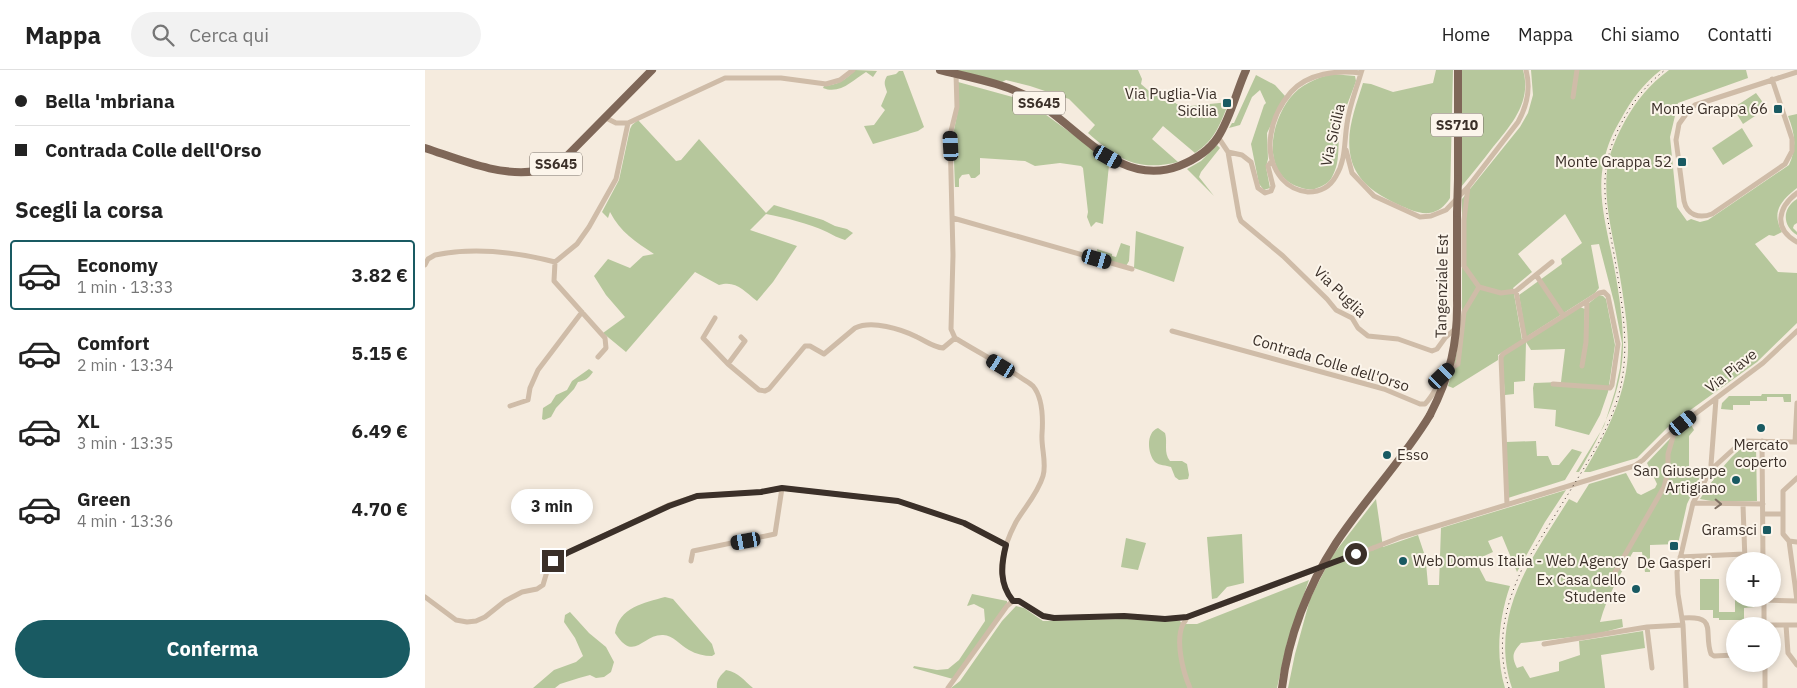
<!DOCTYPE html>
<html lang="it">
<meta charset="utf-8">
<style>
:root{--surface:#fff;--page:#f2f2f2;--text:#222;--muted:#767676;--line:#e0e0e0;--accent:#195a62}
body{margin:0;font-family:"IBM Plex Sans",sans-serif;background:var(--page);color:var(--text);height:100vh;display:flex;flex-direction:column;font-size:19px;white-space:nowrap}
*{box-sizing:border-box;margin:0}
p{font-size:16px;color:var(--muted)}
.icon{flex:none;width:28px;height:28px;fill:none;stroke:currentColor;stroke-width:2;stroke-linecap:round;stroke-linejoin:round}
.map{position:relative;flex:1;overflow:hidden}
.sheet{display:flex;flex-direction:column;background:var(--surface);width:425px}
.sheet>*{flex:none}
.guide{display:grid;align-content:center;height:110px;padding:0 15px;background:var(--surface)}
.controls{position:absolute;left:1301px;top:482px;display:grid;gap:10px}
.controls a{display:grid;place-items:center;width:55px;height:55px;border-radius:50%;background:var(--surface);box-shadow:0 2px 8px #0003;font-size:25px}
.end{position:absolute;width:22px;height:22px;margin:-11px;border:6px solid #3b3029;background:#fff;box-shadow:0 0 0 2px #fff}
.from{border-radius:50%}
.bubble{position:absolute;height:35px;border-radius:18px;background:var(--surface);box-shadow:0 2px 8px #0003;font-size:16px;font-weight:700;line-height:35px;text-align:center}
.car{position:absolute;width:15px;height:30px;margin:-15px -8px;border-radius:6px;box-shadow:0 0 4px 1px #0007;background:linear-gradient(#222 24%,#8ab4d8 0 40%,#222 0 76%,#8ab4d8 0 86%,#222 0)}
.guide b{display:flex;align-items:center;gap:18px;height:48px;font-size:19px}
.guide b+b{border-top:1px solid var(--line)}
.guide i{width:12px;height:12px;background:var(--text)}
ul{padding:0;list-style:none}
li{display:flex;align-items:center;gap:15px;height:70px;margin:0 10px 8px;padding:0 5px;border:2px solid transparent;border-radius:5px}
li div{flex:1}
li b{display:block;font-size:19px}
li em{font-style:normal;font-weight:700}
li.selected{border-color:var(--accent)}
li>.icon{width:45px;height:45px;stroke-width:1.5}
h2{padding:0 15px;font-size:22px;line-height:60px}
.button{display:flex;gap:10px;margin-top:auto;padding:10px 15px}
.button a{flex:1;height:58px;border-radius:30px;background:var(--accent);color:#fff;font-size:20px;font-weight:700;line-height:58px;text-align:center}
header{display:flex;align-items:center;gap:30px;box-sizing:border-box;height:70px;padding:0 25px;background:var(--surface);border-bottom:1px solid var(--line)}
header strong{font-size:24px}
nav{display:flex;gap:28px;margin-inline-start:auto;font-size:18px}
.search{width:350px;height:45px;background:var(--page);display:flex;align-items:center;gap:12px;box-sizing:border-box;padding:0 18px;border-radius:28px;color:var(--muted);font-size:19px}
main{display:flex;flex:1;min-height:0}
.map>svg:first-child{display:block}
.green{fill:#b6c79c}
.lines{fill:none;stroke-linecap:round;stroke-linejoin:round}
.street{stroke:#cfbca8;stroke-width:5}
.primary{stroke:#7f6758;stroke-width:8}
.rail{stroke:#3b3029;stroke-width:1;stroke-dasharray:1 4;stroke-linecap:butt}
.street-bridge{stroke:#cfbca8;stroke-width:5}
.primary-bridge{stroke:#7f6758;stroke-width:8}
.oneway{stroke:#7e6f62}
.route{stroke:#3b3029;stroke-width:6}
.poi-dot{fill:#195a62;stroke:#fcf5eb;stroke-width:2}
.labels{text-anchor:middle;stroke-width:4;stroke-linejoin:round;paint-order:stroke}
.shield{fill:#fcf5eb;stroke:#756b63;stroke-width:1}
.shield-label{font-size:14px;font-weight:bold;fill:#3b3029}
.poi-label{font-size:15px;fill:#3b3029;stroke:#fcf5eb;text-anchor:end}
.street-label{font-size:15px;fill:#3b3029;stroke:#fcf5eb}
</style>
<header>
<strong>Mappa</strong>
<div class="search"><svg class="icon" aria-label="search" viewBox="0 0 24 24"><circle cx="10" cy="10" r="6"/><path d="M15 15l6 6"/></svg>Cerca qui</div>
<nav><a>Home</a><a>Mappa</a><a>Chi siamo</a><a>Contatti</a></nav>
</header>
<main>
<section class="sheet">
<div class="guide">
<b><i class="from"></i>Bella 'mbriana</b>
<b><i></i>Contrada Colle dell'Orso</b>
</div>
<h2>Scegli la corsa</h2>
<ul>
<li class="selected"><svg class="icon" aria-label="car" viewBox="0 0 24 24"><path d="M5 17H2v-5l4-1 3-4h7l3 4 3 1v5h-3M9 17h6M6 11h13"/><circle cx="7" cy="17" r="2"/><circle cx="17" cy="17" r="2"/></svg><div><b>Economy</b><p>1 min · 13:33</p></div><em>3.82 €</em></li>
<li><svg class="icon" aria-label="car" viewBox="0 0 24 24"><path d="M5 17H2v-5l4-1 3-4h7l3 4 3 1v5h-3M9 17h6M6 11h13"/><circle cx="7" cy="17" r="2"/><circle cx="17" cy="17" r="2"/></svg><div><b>Comfort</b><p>2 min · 13:34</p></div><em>5.15 €</em></li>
<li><svg class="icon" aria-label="car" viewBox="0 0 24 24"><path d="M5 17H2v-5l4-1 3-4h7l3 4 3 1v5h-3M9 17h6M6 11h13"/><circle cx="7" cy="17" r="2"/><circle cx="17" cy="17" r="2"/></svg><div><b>XL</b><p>3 min · 13:35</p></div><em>6.49 €</em></li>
<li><svg class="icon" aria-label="car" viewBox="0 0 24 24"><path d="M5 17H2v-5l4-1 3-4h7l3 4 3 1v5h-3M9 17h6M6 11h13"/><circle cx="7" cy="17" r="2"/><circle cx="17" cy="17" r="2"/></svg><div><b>Green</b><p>4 min · 13:36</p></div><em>4.70 €</em></li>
</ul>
<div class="button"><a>Conferma</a></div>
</section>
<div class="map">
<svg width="1372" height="618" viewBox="0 0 1372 618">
<rect width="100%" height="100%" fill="#f5ebde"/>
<path class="green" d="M430 0 452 1 448 7 441 2C428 10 415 25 398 18L399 16C412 15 421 10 430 0Z
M527 0H713L717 9 716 14 724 21 728 17 756 37 804 32C795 54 791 69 770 83L738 56 727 69 753 92C712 102 693 89 663 63L670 55 644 29 605 16 581 10 577 12Z
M1011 0H1028L1025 128C1020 136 1013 142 1004 143 993 144 984 139 974 135 955 126 934 114 927 92 919 65 930 39 938 13L946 14 968 22 1008 13Z
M1037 0H1098C1107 31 1087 54 1068 77 1058 90 1047 104 1036 117Z
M1106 0H1236C1219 13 1206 30 1196 49 1188 62 1182 76 1179 91 1172 120 1180 152 1186 181 1192 211 1198 244 1198 275 1198 321 1177 363 1154 402H1151L1179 356 1190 321 1195 298 1197 273 1189 232 1174 174 1166 175 1174 218 1170 223 1101 267 1094 225 1137 194 1136 189 1157 173 1140 144 1093 184 1107 202 1088 218 1097 270 1073 285V290L1028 318 1023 316 1033 278 1037 242V129L1095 57 1103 43 1108 25Z
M1244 0H1321L1323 8 1253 33 1245 67 1252 137 1262 151 1266 149 1275 152 1283 150 1364 95C1372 78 1370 63 1363 46L1372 44V118C1356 131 1346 141 1357 162L1349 166 1344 165 1330 174 1353 202 1372 203V253L1332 292 1246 354 1212 388 1165 402H1159C1182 363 1204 320 1203 274 1202 244 1196 213 1191 184 1185 154 1178 124 1183 93 1186 79 1193 64 1200 51 1211 31 1225 14 1244 0Z
M474 1H478L499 57 493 61 448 74 439 56 449 55 460 40 456 36 462 22C460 15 458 13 462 6L471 4Z
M907 4 930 6 931 11C926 26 918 43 915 58 912 76 916 91 907 107 905 112 898 116 892 118 886 121 880 119 874 117 836 104 845 53 865 28 875 15 891 8 907 4Z
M831 5 850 15 860 26 842 63 843 89 841 97 845 118 839 120 834 114 826 74 839 35 841 33 835 20 827 27 815 55 804 58 807 53H809Z
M533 12 602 31 690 95H684L678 154 671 152 666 157 662 147 663 142 658 98 656 96 635 93 610 96 600 91 555 88V104L550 108H546L544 104 537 105 534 109V117H530L528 65 534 35Z
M1331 23 1342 38 1318 54 1308 38Z
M213 50 251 91 256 90 274 69 341 143 349 135 398 150 410 156 422 159 428 163 420 170C413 168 408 165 402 162 383 153 361 148 341 144L325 160 372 176 348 212 332 231C319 221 311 210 294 215L270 202 201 282 178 263 200 247 181 225 169 206 183 189 205 198 218 186 229 184C211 172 195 162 185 142L183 148 177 142 194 110 205 59 207 55Z
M1317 58 1328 76 1298 95 1287 78Z
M792 75 795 78 776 102 774 107 789 126 762 99 776 91Z
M1372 129V153L1369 155 1368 158 1372 162V165C1357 156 1357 138 1372 129Z
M711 161 759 177 749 212 709 198Z
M696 173 705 176 704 191 701 196 673 187 672 179 687 184V186L691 187Z
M1174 225 1178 226 1181 229 1190 275 1183 322 1175 345 1164 365 1130 356 1131 340 1109 338 1108 318 1109 313 1136 312 1140 279 1106 280 1101 272 1100 311 1089 312V324L1080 325 1077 289 1079 285 1155 237 1160 239 1159 255H1163V234Z
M164 299 168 302C164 308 160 311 153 312L149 319 131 338 126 347 119 350 117 349 118 338 126 333 131 325 142 320 147 311Z
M1337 324H1366V332H1359L1358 327H1342V331H1325V335H1308V340L1296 339 1297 333 1304 326H1336Z
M1264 351 1269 360 1264 366V404L1276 405 1262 434 1253 474 1225 475V502H1220L1217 482H1208C1195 505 1182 526 1175 552L1197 549 1198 557 1172 564 1096 573C1088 582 1086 586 1092 598L1098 596 1105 608 1134 601V592L1155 585 1154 571 1218 561 1220 578 1176 585 1180 618H1087C1063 546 1107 488 1144 429L1152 433 1164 414 1201 403 1212 423 1216 425 1230 418 1232 414 1222 393 1257 356Z
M733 358 740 363C743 373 738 382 745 391H757L762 394 764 405 763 409 754 410 750 407 746 397C741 395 735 396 730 392 722 383 721 362 733 358Z
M1111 371 1112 386H1123L1127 395H1134L1147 379 1157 382 1140 410 1083 428 1081 372Z
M1324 374 1331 376 1332 431 1292 432 1275 429C1286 413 1306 382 1324 374Z
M1141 420 1120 452 1092 502 1077 466 1063 471 1068 482 1050 490 1061 511 1085 516C1074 548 1070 585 1080 618H863L870 584 885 529 907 486 951 429 958 477 993 465 999 483 994 484 995 492 993 494 1001 493 1003 515H1014L1016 458Z
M817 464 819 513 802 517 792 528 787 529 782 467Z
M701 468 721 473 713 500 696 497Z
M1275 509H1294V542H1310V529H1333V535L1330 537 1319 538V550H1294V548H1288V540H1275Z
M884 510 862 573 852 618H526L535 611 577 551 591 536 599 538 618 551 703 549 733 551H755L757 554H772Z
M547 524 582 531V533L528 609 488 598 489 596 512 600 523 599 534 590 560 551 559 539 549 534 542 536Z
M240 527 248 529 287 574 290 584 287 586C279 586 271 584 264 580 255 575 247 564 237 565 217 565 209 593 190 563 194 537 219 533 240 527Z
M145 542 164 563 181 577 189 592 186 602 179 607 171 608 165 605 154 608 135 614 130 618H108L129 600 151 592 158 586 150 568 139 552 140 545Z
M301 600C315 603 318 610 328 618H292C291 610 295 606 301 600Z"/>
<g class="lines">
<path class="street" d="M936 3C912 0 883 3 866 22 845 46 836 84 857 109 864 117 873 121 883 122 896 122 905 117 911 106 921 90 919 72 922 54 924 37 931 20 936 3L937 0
M531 4 532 37 525 65 528 185 526 259 530 268C551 281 574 293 595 307 599 310 605 313 608 316 618 328 618 350 617 364 616 378 622 393 618 406 613 423 600 437 591 452 578 477 568 507 588 531H594L618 546 629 548 699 546 740 549 762 547 796 535
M1347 9 1367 69V81L1360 94 1287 144C1274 149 1262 145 1259 131L1251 70 1254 54 1264 40 1270 35 1372 2
M1148 27 1152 0
M179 47 191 53H203
M793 67 803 82 814 146 816 151 858 186 902 229 911 240 927 248 933 258 943 266 973 269 1007 281 1012 279 1020 268 1032 257
M921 80 927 103 949 126 995 147 1006 146 1021 140 1043 117 1093 52C1102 36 1106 19 1101 0
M803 82 817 85 826 92 833 118 840 123 846 121 848 116 843 96 846 92
M1372 123C1353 137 1348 159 1372 172
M528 148 707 199
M130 192 129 211 180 268 181 278 173 287
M0 195 3 189 10 185C50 177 91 182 130 192L152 174 164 157 191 109 203 53 300 8H356L401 14 415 10 428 0
M1111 205 1138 245
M1054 217 1076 223 1091 221 1127 192
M1091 221 1100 270
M290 248 278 268 303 294 334 320 340 321 344 319 380 276H385L399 284 430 258C447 250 476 259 492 267 501 271 508 277 518 278L530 268
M747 261 959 319 995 334H1000C1014 320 1013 304 1033 294L1039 242 1054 217 1039 196V150L1043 117
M303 294 320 271 316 267
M1128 314 1185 318 1187 315 1193 274 1183 226 1179 222 1174 223 1162 231
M85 336 103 330 105 318 113 300 157 242
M1337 371 1338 491
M1370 372 1372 333
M1286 395 1291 329
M1290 396 1312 376 1320 371 1372 372
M1372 408 1358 421V464L1364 471 1372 472
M1268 433 1338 434
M1082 435 1076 287 1078 284 1162 231 1161 272 1157 296
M1318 435 1320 491
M1338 444H1358
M1364 471 1370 515
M948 478 976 467 1209 396 1218 390 1240 368 1266 347 1338 293 1372 261
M1255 487 1319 484
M266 491 268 481 350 464 357 418
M1185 511 1239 417 1243 402V384L1250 360
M1372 514 1370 515 1372 531
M0 527 31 550 42 552 51 551 60 547 80 531 97 522 112 519 118 515 123 498 129 491 144 482 244 435 272 426 336 422 357 418 473 431 539 453 581 475
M1339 529V556
M1339 530 1372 531
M762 547C761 550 760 552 758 554 750 571 758 602 765 618
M1257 548C1294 545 1278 562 1286 584L1289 586 1310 585
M1339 555H1372
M1361 555 1363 583 1372 595
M1222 557 1227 598
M1119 574 1222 557 1258 555
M1340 594V618
M523 618 582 536 588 531
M1261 618 1258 555 1253 524 1252 502 1268 433 1284 403"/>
<path class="primary" d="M515 0C543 7 581 14 606 28 652 55 694 119 754 96 769 90 784 81 793 67 806 47 811 22 821 0
M0 78C34 89 75 107 111 101 120 100 129 95 137 91L227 0
M1033 109V0
M1032 229V143
M857 618C863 567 883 516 911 473 940 429 978 390 1005 345"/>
<path class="rail" d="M1084 618C1070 575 1080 534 1099 495 1115 470 1130 445 1145 421 1165 388 1188 354 1196 315 1205 272 1196 227 1189 184 1180 134 1171 100 1197 52 1208 31 1222 14 1240 0"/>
<path class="street-bridge" d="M796 535 948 478"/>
<path class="primary-bridge" d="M1032 143 1033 109
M1005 345C1025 306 1033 273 1032 229"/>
</g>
<defs><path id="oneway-chevron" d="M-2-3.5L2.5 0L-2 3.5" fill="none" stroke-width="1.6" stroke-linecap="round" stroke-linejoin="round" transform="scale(1.25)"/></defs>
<use class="oneway" href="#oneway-chevron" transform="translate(1293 434) rotate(2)"/>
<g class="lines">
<path class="route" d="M128 491 144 482 244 436 272 426 336 422 357 418 473 431 539 453 581 475C576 495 574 514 588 531H594L618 546 629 548 699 546 740 549 762 547 931 484"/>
</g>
<g class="poi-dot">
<rect x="797" y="28" width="10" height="10" rx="2.5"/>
<rect x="1348" y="34" width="10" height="10" rx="2.5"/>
<rect x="1252" y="87" width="10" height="10" rx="2.5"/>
<circle cx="1336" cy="358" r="5"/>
<circle cx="962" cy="385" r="5"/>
<circle cx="1311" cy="410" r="5"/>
<rect x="1337" y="455" width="10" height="10" rx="2.5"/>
<rect x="1244" y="471" width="10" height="10" rx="2.5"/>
<circle cx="978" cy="491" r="5"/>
<circle cx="1211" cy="519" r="5"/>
</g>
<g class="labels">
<g class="shield">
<rect x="588" y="21.5" width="52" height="23" rx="4"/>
<rect x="1006" y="43.5" width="52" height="23" rx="4"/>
<rect x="105" y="82.5" width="52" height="23" rx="4"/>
</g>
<g class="shield-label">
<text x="614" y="38">SS645</text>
<text x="1032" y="60">SS710</text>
<text x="131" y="99">SS645</text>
</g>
<g class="poi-label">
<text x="792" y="29">Via Puglia-Via<tspan x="792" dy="17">Sicilia</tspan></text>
<text x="1343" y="44">Monte Grappa 66</text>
<text x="1247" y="97">Monte Grappa 52</text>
<text x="1336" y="380" text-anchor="middle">Mercato<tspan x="1336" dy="17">coperto</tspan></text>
<text x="972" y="390" text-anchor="start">Esso</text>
<text x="1301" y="406">San Giuseppe<tspan x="1301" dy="17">Artigiano</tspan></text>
<text x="1332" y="465">Gramsci</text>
<text x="988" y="496" text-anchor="start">Web Domus Italia - Web Agency</text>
<text x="1249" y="498" text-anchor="middle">De Gasperi</text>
<text x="1201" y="515">Ex Casa dello<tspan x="1201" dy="17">Studente</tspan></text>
</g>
<g class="street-label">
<text transform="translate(908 65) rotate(-77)" y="5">Via Sicilia</text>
<text transform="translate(1017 216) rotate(-89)" y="5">Tangenziale Est</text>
<text transform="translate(915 222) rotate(44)" y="5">Via Puglia</text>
<text transform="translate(906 293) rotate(17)" y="5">Contrada Colle dell'Orso</text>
<text transform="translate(1306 301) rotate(-38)" y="5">Via Piave</text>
</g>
</g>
</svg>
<div class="controls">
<a>+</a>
<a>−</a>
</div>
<i class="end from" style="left:931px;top:484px"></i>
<i class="end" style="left:128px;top:491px"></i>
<div class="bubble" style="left:86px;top:419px;width:82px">3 min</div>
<i class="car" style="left:526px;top:76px;rotate:357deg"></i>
<i class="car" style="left:683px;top:87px;rotate:120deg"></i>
<i class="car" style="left:672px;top:189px;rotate:106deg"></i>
<i class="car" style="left:576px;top:296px;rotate:301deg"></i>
<i class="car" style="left:1017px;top:306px;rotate:46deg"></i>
<i class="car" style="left:1258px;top:353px;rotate:51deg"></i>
<i class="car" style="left:321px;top:471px;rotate:260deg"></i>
</div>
</main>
